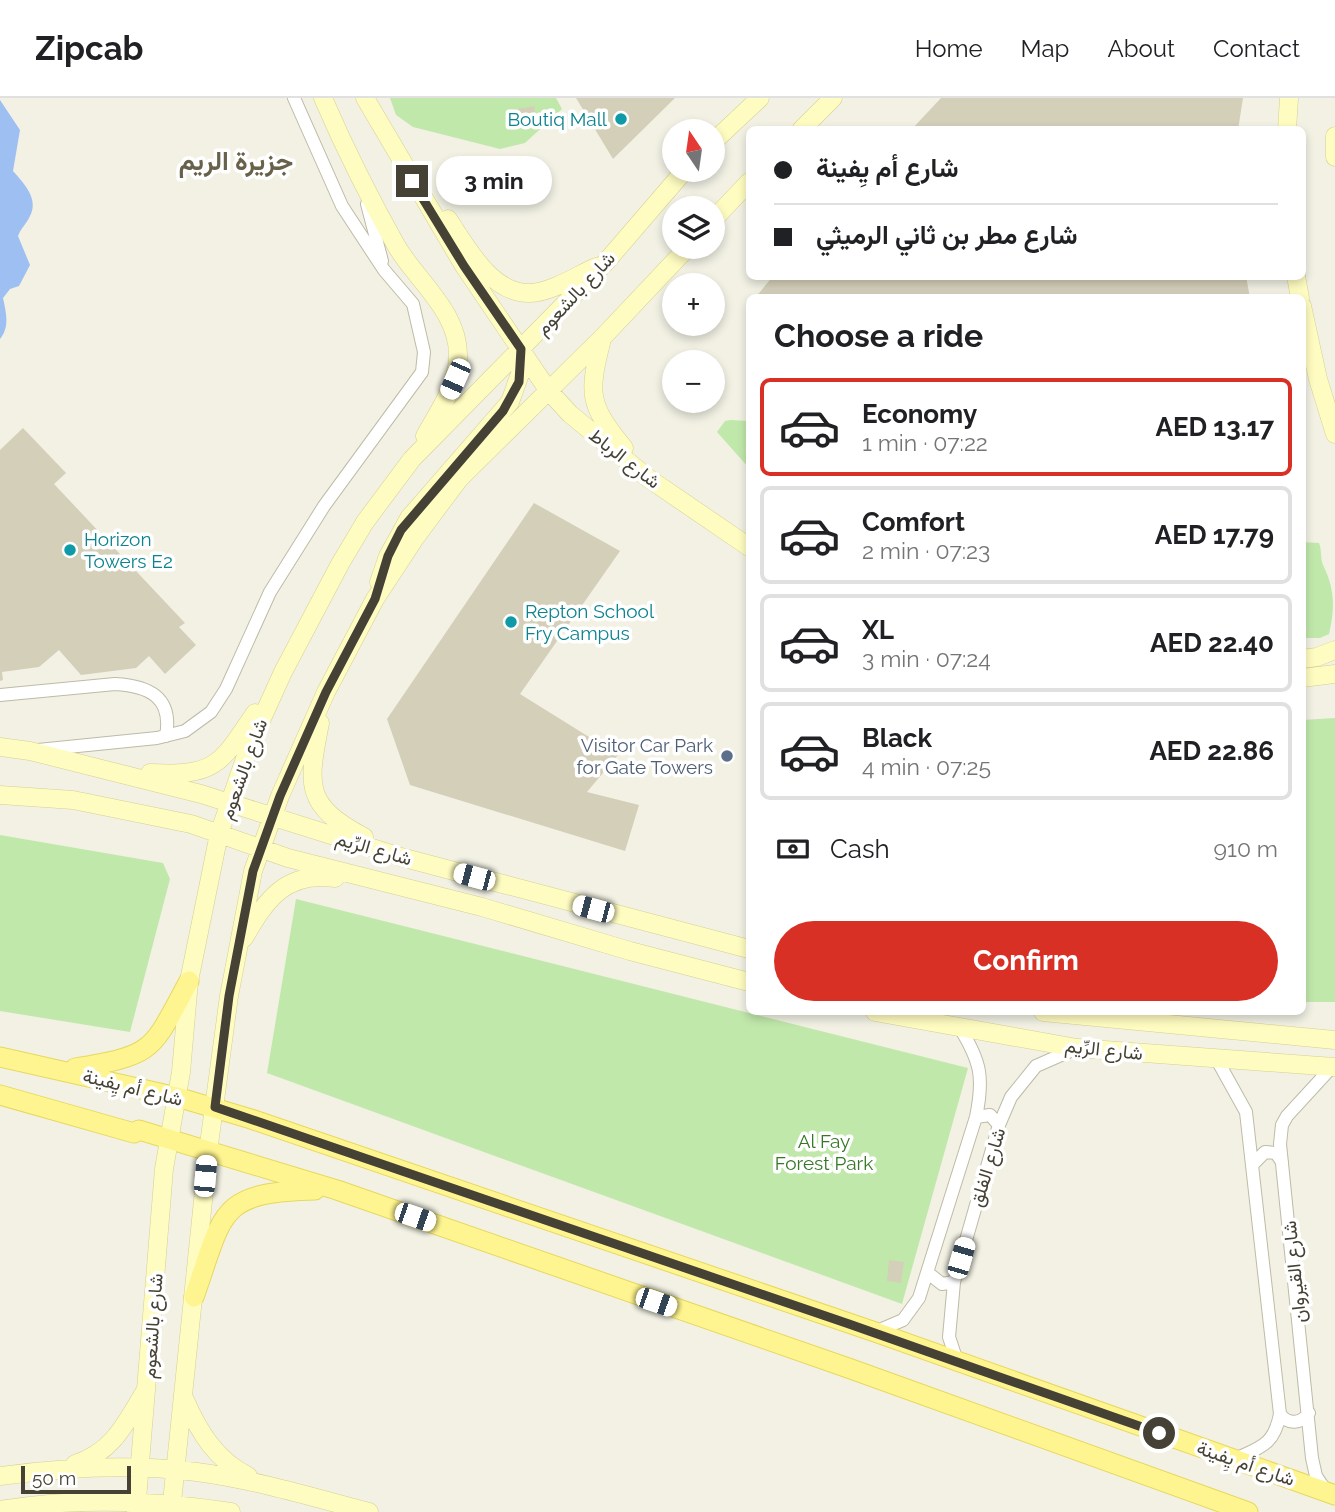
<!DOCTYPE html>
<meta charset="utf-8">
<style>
:root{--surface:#fff;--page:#f6f6f6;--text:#202124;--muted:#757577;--line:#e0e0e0;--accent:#d93025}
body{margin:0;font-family:Raleway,Vazirmatn,sans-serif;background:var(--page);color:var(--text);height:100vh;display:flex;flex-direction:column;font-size:26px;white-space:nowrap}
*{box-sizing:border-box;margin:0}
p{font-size:23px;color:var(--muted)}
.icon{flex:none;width:38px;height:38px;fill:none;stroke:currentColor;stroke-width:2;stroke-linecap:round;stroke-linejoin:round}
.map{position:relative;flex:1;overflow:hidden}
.drawer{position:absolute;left:746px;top:196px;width:560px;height:721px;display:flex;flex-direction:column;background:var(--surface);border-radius:10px;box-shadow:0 4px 10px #0003}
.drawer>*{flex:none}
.top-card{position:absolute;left:746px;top:28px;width:560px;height:154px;border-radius:10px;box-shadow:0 4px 10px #0003;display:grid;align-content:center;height:154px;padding:0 28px;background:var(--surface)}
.needle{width:46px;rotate:347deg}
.controls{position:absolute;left:662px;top:21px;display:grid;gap:14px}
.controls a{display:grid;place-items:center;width:63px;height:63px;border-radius:50%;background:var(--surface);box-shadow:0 4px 10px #0003;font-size:35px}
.scale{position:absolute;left:21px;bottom:18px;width:110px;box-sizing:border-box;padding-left:7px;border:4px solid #454134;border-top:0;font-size:19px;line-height:24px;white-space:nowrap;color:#454134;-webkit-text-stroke:5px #fff;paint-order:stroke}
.end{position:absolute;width:32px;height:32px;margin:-16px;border:9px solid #454134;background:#fff;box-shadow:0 0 0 4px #fff}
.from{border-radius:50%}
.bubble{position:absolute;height:49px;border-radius:24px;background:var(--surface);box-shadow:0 4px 10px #0003;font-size:23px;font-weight:700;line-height:49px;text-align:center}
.car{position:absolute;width:21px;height:42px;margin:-21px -10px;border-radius:9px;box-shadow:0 0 5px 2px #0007;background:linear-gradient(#fff 24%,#345 0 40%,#fff 0 76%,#345 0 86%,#fff 0)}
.top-card b{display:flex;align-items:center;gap:24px;height:66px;font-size:26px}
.top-card b+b{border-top:2px solid var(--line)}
.top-card i{width:18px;height:18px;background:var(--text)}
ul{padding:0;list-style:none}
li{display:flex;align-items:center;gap:21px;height:98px;margin:0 14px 10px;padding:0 14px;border:4px solid var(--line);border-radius:10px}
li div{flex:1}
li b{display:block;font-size:26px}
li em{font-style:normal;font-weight:700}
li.current{border-color:var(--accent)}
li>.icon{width:63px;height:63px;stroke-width:1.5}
h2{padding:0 28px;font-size:32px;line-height:84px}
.pay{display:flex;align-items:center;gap:18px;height:77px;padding:0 28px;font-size:26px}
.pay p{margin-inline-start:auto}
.primary-button{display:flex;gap:14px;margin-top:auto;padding:14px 28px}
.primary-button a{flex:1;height:80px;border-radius:42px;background:var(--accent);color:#fff;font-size:28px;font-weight:700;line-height:80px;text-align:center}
header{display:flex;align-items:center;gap:42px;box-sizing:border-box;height:98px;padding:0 35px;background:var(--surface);border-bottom:2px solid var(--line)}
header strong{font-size:33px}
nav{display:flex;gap:38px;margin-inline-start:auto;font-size:24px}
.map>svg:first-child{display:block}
.green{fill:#c1e8ab}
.water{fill:#9ebff2}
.building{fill:#d4cfb9}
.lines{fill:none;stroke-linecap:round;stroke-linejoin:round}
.street-casing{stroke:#bebba6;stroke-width:14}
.secondary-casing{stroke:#d4d092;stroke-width:19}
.primary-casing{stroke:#e6d85e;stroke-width:21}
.street{stroke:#fff;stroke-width:12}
.secondary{stroke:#fffcc1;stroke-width:18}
.primary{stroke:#fff590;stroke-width:19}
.route{stroke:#454134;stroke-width:9}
.culture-dot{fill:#0f9aa8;stroke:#fff;stroke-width:2.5}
.service-dot{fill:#5c6f8a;stroke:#fff;stroke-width:2.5}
.labels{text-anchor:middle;stroke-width:7;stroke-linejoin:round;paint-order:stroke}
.culture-label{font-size:19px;fill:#0d838f;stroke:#fff;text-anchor:start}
.street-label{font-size:19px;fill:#454134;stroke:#fff}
.service-label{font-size:19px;fill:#4e5e75;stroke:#fff;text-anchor:end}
.park-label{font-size:19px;fill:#357826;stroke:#fff}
.district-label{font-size:26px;font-weight:bold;fill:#68624b;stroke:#fff}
</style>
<header>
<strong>Zipcab</strong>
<nav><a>Home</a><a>Map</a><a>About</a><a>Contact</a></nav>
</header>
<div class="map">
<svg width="1335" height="1414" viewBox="0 0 1335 1414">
<rect width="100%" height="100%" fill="#f2f1e4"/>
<path class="green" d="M390 0H556L562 11 525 45 500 51 413 29 396 17Z
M730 322 749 323V370L717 334 725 323Z
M1302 444 1319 445C1322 452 1320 459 1323 467 1335 491 1335 510 1329 536L1320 540H1302Z
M1335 620V904H1302V622Z
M0 737 163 765 170 781 130 934 0 913Z
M296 801 968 970 902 1206 267 975Z"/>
<path class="water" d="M0 2 20 32 13 73C24 86 39 100 30 118 27 125 21 130 18 138L30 167 19 188 10 191 3 200C6 214 10 229 0 241Z"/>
<path class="building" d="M576 0H675L613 61Z
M941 0H1243L1238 32H911Z
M534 8 535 14 507 18 506 13Z
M773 178H1246L1250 200H755Z
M23 330 66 375 54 386 185 525 179 529 196 547 165 576 149 558 136 570 81 577 59 552 39 569 2 574 3 582 0 583V352Z
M534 405 620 453 520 596 618 657 587 694 639 707 625 753 410 687 387 621Z
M889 1162 904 1164 901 1185 887 1183Z"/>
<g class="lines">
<defs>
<path id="street" d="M367 106 382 163
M0 597 115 586C149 588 173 599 166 638
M38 652 157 640 185 633 211 614 226 591 270 494 324 408 422 274 424 254 413 206 384 172 342 108 294 0
M1216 960 1246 1014 1280 1316C1274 1347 1261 1349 1235 1361
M976 1019 990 1017 999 1027
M1254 1065 1265 1054 1276 1055 1282 1064
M928 1175 942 1186 954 1184
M875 1234 903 1222 919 1200 976 1019C984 980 981 964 960 930
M957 1263 949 1239 954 1184 999 1027 1011 999 1036 968 1077 950
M1280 1316C1288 1327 1301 1326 1309 1315
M1326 1393 1316 1378 1312 1360 1280 1046 1282 1027 1287 1018 1332 969"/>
<path id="secondary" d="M323 0C345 51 370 101 397 149 418 184 460 215 458 260 457 288 438 314 425 338
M365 0 464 168 548 292 570 316 648 380 749 449
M801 32 833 0
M1287 32 1289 0
M1335 38V59
M712 45 760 0
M448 121C467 149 491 196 530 195 552 194 576 178 596 169
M712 123 749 84
M1296 178 1300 200
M1302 208 1318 281 1335 336
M602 241C588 296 588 306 624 350
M379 484 388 458 409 420 510 304 521 273V251
M1302 561 1317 559 1335 552
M1302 580 1335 576
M320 625C308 686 303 707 364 739
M0 649 30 653 201 696 401 759 749 851
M150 675C216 678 220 667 255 615
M0 697 73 702 191 726 288 760 482 809 630 853 749 884
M244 840C266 802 285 773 335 780
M875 914 1077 950 1335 969
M1043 914 1335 942
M185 1302C199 1334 216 1362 248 1378
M75 1366C113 1354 126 1325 145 1293
M0 1378C66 1369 131 1365 197 1374 256 1382 312 1399 369 1414
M0 1412C77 1399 154 1402 231 1414
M136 1414 164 1071 181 974 189 883 219 736 249 649 283 574 340 466 365 424 412 361 605 165 685 72
M171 1414 208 1054 229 898 253 773 280 698 326 594 375 501 415 440 459 381 603 239 688 149"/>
<path id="primary" d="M0 959 177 999 251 1021 875 1234 1335 1397
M75 970C156 957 151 953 189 883
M0 997 134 1035 139 1032 337 1092 851 1271 1248 1414
M194 1199C224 1115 217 1094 315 1092"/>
</defs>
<use href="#street" class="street-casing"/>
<use href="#secondary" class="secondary-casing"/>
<use href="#primary" class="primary-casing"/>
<use href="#street" class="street"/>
<use href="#secondary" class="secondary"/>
<use href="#primary" class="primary"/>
</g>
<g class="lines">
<path class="route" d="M412 83 464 168 521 251 519 284 503 313 401 432 388 458 375 501 326 594 280 698 253 773 229 898 215 1009 849 1226 1159 1335"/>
</g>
<g class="culture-dot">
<circle cx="621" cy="21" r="7"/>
<circle cx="70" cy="452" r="7"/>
<circle cx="511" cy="524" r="7"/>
</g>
<circle class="service-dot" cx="727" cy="658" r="7"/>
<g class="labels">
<g class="culture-label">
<text x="607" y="28" text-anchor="end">Boutiq Mall</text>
<text x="84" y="448">Horizon<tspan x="84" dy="22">Towers E2</tspan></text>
<text x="525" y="520">Repton School<tspan x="525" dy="22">Fry Campus</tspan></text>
</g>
<g class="street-label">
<text transform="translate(575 195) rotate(-47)" y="7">شارع بالشعوم</text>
<text transform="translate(625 360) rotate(38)" y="7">شارع الرباط</text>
<text transform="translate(243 671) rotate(-70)" y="7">شارع بالشعوم</text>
<text transform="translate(374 750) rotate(16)" y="7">شارع الرِّيم</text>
<text transform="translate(1104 951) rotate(6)" y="7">شارع الرِّيم</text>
<text transform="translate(133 989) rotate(14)" y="7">شارع أم يِفينة</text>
<text transform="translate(987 1069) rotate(-73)" y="7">شارع الفلق</text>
<text transform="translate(1294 1174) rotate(-96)" y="7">شارع القيروان</text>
<text transform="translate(152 1228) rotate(-86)" y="7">شارع بالشعوم</text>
<text transform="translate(1246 1365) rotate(19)" y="7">شارع أم يِفينة</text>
</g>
<g class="service-label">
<text x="713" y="654">Visitor Car Park<tspan x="713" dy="22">for Gate Towers</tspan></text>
</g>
<g class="park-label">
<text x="824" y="1050">Al Fay<tspan x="824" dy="22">Forest Park</tspan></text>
</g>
<g class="district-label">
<text x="236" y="72">جزيرة الريم</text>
</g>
</g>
</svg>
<div class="controls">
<a><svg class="needle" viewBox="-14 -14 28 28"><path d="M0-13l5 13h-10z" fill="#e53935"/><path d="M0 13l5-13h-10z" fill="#757577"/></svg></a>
<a><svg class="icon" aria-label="layers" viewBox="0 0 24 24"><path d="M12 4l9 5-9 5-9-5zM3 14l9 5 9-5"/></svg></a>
<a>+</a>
<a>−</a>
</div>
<div class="scale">50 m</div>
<i class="end from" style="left:1159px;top:1335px"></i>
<i class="end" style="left:412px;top:83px"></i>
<div class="bubble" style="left:436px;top:58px;width:116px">3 min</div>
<i class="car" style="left:455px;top:281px;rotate:204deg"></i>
<i class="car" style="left:474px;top:779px;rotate:285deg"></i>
<i class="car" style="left:593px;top:811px;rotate:285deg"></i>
<i class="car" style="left:205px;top:1078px;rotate:5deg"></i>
<i class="car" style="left:415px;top:1119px;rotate:109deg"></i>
<i class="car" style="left:961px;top:1160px;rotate:16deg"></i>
<i class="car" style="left:656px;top:1204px;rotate:109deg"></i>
<div class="top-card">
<b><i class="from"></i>شارع أم يِفينة</b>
<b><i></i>شارع مطر بن ثاني الرميثي</b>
</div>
<section class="drawer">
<h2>Choose a ride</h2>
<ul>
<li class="current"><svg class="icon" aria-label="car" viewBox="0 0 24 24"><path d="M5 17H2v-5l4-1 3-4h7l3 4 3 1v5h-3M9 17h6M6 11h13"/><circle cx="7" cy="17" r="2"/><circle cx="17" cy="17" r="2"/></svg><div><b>Economy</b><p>1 min · 07:22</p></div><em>AED 13.17</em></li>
<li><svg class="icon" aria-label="car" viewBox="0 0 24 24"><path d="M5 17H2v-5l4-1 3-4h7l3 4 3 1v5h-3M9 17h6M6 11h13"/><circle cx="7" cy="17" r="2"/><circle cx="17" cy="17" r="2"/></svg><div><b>Comfort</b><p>2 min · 07:23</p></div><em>AED 17.79</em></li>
<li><svg class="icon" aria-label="car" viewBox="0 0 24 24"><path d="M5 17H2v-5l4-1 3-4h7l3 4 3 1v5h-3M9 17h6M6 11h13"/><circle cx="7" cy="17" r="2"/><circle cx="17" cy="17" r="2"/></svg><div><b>XL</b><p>3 min · 07:24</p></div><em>AED 22.40</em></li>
<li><svg class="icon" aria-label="car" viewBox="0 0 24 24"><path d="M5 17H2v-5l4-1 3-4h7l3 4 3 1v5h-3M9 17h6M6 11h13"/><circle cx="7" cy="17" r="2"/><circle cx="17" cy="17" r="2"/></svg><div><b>Black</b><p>4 min · 07:25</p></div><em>AED 22.86</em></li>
</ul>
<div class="pay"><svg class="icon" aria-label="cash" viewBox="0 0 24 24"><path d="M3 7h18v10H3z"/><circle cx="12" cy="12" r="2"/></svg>Cash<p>910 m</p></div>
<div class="primary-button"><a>Confirm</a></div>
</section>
</div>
